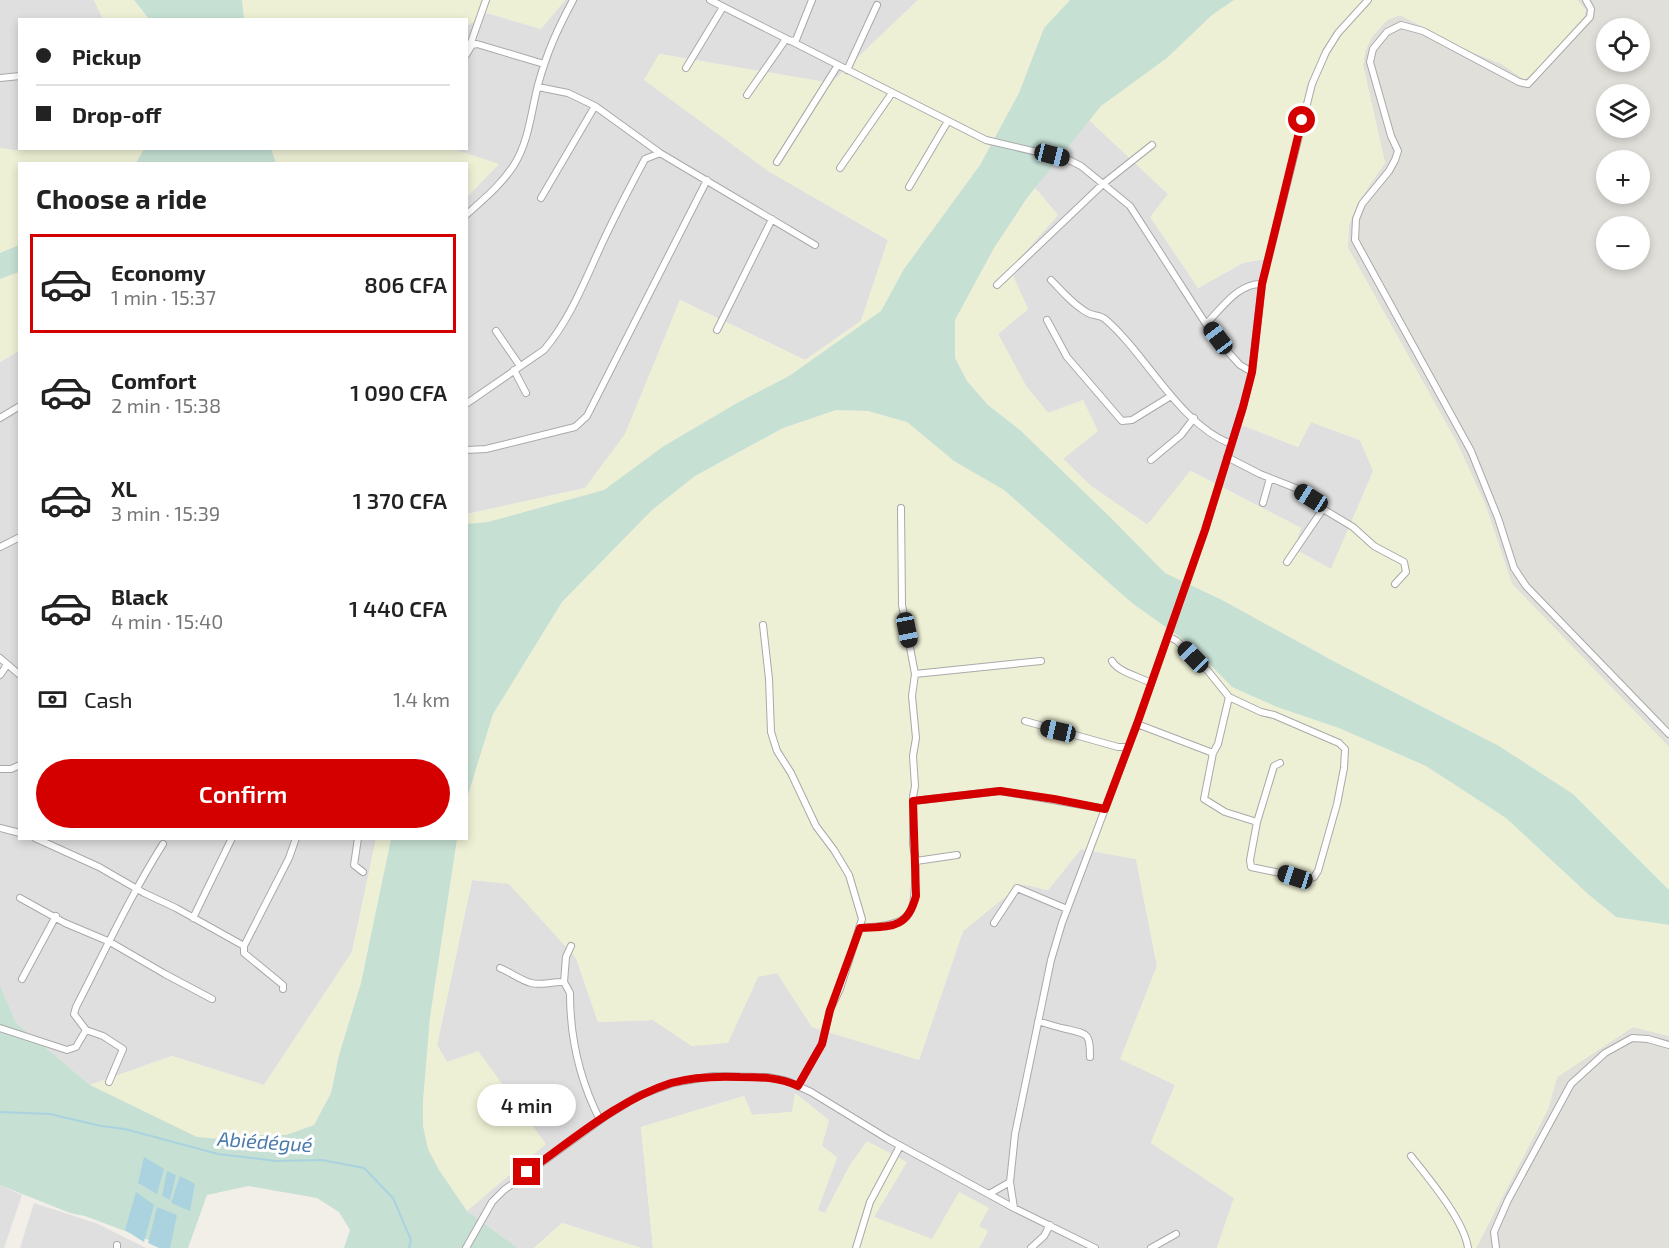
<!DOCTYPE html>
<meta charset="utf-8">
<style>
:root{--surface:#fff;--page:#f2f2f2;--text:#222;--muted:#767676;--line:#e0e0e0;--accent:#d40000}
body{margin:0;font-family:"Exo 2",sans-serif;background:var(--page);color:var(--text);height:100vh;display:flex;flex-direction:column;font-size:22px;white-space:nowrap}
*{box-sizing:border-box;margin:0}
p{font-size:20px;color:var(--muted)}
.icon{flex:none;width:33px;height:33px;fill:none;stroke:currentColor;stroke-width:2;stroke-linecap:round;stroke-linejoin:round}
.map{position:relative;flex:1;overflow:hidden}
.details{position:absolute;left:18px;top:162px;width:450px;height:678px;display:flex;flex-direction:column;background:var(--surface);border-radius:0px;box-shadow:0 3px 9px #0003}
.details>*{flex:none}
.guide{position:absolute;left:18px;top:18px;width:450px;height:132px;border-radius:0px;box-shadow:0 3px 9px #0003;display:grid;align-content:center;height:132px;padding:0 18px;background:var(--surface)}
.fabs{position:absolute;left:1596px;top:18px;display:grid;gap:12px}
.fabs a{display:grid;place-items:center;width:54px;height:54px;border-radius:50%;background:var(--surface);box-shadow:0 3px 9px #0003;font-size:30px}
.end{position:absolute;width:27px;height:27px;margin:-14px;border:8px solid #d40000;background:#fff;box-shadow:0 0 0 3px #fff}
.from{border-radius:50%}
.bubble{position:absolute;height:42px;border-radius:21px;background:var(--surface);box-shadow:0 3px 9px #0003;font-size:20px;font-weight:600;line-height:42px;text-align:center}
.car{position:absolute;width:18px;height:36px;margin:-18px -9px;border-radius:8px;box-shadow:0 0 4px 2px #0007;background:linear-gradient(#222 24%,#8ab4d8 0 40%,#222 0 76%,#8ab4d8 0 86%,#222 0)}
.guide b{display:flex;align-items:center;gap:21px;height:57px;font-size:22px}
.guide b+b{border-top:2px solid var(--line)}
.guide i{width:15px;height:15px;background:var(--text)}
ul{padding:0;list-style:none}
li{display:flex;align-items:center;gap:18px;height:99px;margin:0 12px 9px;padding:0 6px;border:3px solid transparent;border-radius:0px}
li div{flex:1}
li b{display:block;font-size:22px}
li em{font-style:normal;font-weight:600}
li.active{border-color:var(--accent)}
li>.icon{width:54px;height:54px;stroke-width:1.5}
h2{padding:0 18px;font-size:27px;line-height:72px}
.pay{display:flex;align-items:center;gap:15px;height:66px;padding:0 18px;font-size:22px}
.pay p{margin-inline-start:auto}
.action{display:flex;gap:12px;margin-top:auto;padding:12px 18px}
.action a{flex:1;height:69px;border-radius:36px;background:var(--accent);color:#fff;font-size:24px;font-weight:600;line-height:69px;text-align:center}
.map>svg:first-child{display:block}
.residential{fill:#e0dfdf}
.airport{fill:#e1dfda;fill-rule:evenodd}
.farmland{fill:#eef0d5}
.wetland{fill:#c6e0d4}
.water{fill:#aad3df}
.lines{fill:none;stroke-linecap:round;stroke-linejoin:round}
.stream{stroke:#aad3df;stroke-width:2}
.street-casing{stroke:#a9a9a9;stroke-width:8}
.street{stroke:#fff;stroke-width:6}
.route{stroke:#d40000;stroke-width:8}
.labels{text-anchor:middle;stroke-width:6;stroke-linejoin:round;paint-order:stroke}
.water-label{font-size:20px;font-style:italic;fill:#4a7aab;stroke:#fff}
</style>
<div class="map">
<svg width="1669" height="1248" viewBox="0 0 1669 1248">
<rect width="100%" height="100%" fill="#f2efe9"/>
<path class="residential" d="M0 0H94L103 19 20 20V148L30 149 20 151 0 148Z
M565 0H918L831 83 660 54 768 171 888 240 861 321 805 360 680 300 625 435 585 488 467 514V197L498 164 453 149 466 148 467 26 487 13 541 29Z
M1089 120 1168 194 1198 288 1243 263 1265 259 1257 366 1239 424 1298 447 1311 422 1360 440 1374 471 1331 569 1294 549 1301 528 1191 471 1148 525 1091 486 1063 459 1084 400 1048 413 1026 386 998 334 1028 309 1009 269 1058 215 1035 188Z
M19 351 20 838 376 839 352 952 264 1085 172 1056 90 1085 16 1023 0 985V362Z
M1081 849 1136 859 1157 966 1121 1059 1175 1085 1151 1143 1234 1198 1217 1248H979L988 1231 932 1239 873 1217 907 1162 850 1165 825 1213 817 1210 837 1158 822 1146 796 1094 792 1112 752 1115 744 1096 641 1127 653 1248H641L562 1223 534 1248H518L467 1211 545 1143 447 1062 437 1045 472 880 509 883 576 958 598 1022 653 1020 692 1046 758 976 777 973 812 1027 919 1060 963 931 1021 884 1048 890Z
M0 1185 22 1195 4 1248H0Z
M34 1203 98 1224 146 1248H20Z"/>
<path class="airport" d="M1577 0H1669V747L1512 584 1485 504 1456 441 1348 248 1349 225 1358 202 1385 163 1363 65 1365 52 1371 38 1387 20 1400 15 1469 51 1502 64 1510 70 1586 10ZM1606 28H1640V62H1606ZM1606 94H1640V128H1606ZM1606 160H1640V194H1606ZM1606 226H1640V260H1606Z
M1633 1027 1669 1036V1248H1476L1548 1109 1557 1077Z"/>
<path class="farmland" d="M94 0H134L149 19H103Z
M242 0H565L541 29 487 13 467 26 466 20 244 19Z
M918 0H1070L1044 28 1019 93 980 165 904 269 881 311 789 376 737 403 664 446 604 490 488 522 467 524V514L585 488 625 434 680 300 805 360 861 321 888 240 768 171 644 80 659 54 831 83Z
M1234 0H1577L1586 10 1584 17 1537 70 1524 80 1502 64 1469 51 1400 15 1387 20 1371 38 1365 52 1363 65 1385 163 1358 202 1349 225 1347 238 1348 248 1456 441 1485 504 1512 584 1669 747V890L1573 794 1499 746 1335 662 1222 600 1165 573 1020 430 988 405 967 381 955 358V320L994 248 1035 188 1058 215 1010 269 1028 309 998 334 1026 386 1048 413 1083 400 1098 431 1063 459 1091 486 1147 525 1190 471 1301 528 1294 549 1331 569 1373 471 1360 440 1311 422 1298 447 1239 424 1257 366 1265 259 1242 263 1198 288 1150 217 1168 194 1089 120 1101 106 1167 58 1212 15Z
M0 148 20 151 30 148 144 149 136 163 20 164 19 245 0 253Z
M271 149H453L499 164 467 197 466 164 276 163Z
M19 272V351L0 362V279Z
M836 410 868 411 907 422 954 461 1004 490 1132 603 1191 645 1232 687 1277 707 1339 728 1426 766 1506 818 1588 894 1615 917 1669 925V1036L1633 1027 1557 1077 1548 1109 1476 1248H1217L1234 1198 1151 1143 1175 1085 1120 1059 1157 966 1136 859 1081 849 1048 890 1021 884 963 931 919 1060 812 1027 777 973 758 977 728 1043 692 1046 653 1020 598 1022 576 958 509 884 472 880 437 1045 447 1062 478 1051 546 1144 467 1211 439 1170 428 1150 423 1126V1101L430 1017 457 839 466 838 467 798 493 714 562 602 652 510 695 476 783 428Z
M376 839H391L361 983 339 1055 331 1093 314 1125 286 1135H249L222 1139 197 1137 90 1085 172 1056 264 1085 352 952Z
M795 1093 829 1120 822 1146 837 1157 818 1210 825 1213 850 1165 867 1141 907 1162 874 1217 932 1239 959 1192 989 1208 979 1226 988 1231 979 1248H653L641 1127 744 1096 752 1115 792 1112Z
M562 1223 641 1248H534Z"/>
<path class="wetland" d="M134 0H242L244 19H149Z
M1070 0H1234L1212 15 1167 58 1101 106 1027 198 994 248 955 320V358L967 381 988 405 1020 430 1112 519 1165 573 1222 600 1335 662 1499 746 1573 794 1669 890V925L1616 917 1588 894 1506 818 1426 766 1339 728 1277 707 1232 687 1191 645 1132 603 1004 490 954 461 907 422 868 411 836 410 783 428 695 476 652 510 562 602 493 714 467 798V524L488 522 604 490 664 446 737 403 789 376 881 311 904 269 980 165 1019 93 1044 28Z
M144 149H271L276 163H136Z
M19 245V272L0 279V253Z
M391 839H457L430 1017 423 1101V1126L428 1149 439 1170 467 1211 518 1248H344L350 1230 339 1212 317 1198 248 1186 207 1195 188 1248H170L85 1216 70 1213 0 1185V985L16 1023 90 1085 197 1137 222 1139 249 1135H286L314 1125 331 1093 339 1055 361 983Z"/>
<path class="water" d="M144 1157 164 1169 157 1194 138 1183Z
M167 1171 176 1175 170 1200 162 1196Z
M180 1176 195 1184 190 1211 171 1203Z
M136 1192 154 1205 144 1242 125 1230Z
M157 1207 177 1215 170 1248H159L148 1243Z"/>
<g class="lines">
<path class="stream" d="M0 1112 50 1114 101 1126 125 1129 218 1154 276 1161 322 1160 364 1168 393 1198 411 1240 409 1248"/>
<defs>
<path id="street" d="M710 0 986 140 1067 159 1081 166 1130 206 1206 324 1229 353 1240 365 1252 372
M1586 0 1591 9 1590 17 1528 84 1519 82 1423 31 1401 25 1387 32 1373 49 1370 62 1391 136 1398 151 1395 160 1389 171 1362 204 1356 219 1355 240 1471 451 1498 518 1514 568 1526 586 1669 734
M790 41 796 40 812 0
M469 48 486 0
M466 55 472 45 477 44 544 64
M686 68 723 7
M847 70 877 5
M0 78 20 76
M538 87 568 93 595 106 660 153 815 245
M747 95 786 39
M777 162 838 65
M840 168 892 93
M909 187 948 121
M541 198 595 106
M466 215C484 199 501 185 514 165 529 141 531 112 538 85 547 52 557 30 573 0
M1051 280C1062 291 1073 305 1088 313 1094 316 1100 315 1105 319 1147 355 1178 423 1231 444
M997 285 1104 183 1152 145
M1047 320 1067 357 1122 421 1132 420 1171 396
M1206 324C1222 308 1238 283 1262 284
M717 330 772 219
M496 331 520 366
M514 370 526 393
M466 404 544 350C573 316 588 272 607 233 619 208 632 183 645 159L660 153
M0 418 20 406
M466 450 486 449 575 427 587 416 707 180
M1227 457 1260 474 1298 489 1311 498 1323 509 1353 527 1374 546 1404 562 1406 572 1395 584
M1151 460 1181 435 1194 418
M1263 503 1270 478
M901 508 902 605 915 674 912 696 916 738 913 756 915 786 913 797V845L916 861
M0 547 20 537
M1287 562 1323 509
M763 625 769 679 771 732 777 751 791 773 816 826 834 850 849 875 862 919 840 989 830 1010 822 1044 798 1086
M0 658 20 675
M1112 661C1118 672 1140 677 1151 683
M915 674 1041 661
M0 675 7 665
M1025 721 1118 747H1128
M1137 724 1213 753 1204 799 1225 812 1257 822 1250 860 1251 867 1309 879 1314 877 1318 871 1337 804 1344 768 1345 749 1339 743 1274 715 1261 712 1229 697 1208 671 1177 641 1168 636
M1213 753 1218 744 1229 697
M0 769H11L20 765
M913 801 1000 791 1105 809
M1257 822 1274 766 1280 763
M0 828 20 833
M35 838 99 867 144 893 176 908 244 946 289 858 296 838
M358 838 354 865 363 872
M20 898 65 923 110 942 165 974 212 999
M193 918 232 838
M994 923 1017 888 1067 909
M859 928C920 924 913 915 916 861L957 855
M244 946V953L283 985V989
M500 968C510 972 520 980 531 983 542 986 553 981 564 982L570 993C570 1037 580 1081 600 1120
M22 979 56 916
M564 982 566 957 571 946
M1038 1021C1047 1024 1057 1027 1066 1029 1088 1034 1090 1033 1090 1057
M0 1028 67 1050 76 1047 86 1030 103 1036 123 1049 109 1082
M86 1030 74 1014 76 1007C104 953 130 896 163 844
M1411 1156C1429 1179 1464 1220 1468 1248
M989 1194 1010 1182
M1014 1208 1010 1182 1015 1134 1051 960 1062 923 1137 724 1205 530 1243 407 1252 372 1262 284 1312 84 1326 52 1338 33 1368 0
M117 1248V1245
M466 1248 492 1202 504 1190 606 1116 638 1096 673 1083 713 1076 768 1077 787 1081 811 1092 888 1139 1014 1208 1095 1248
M856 1248 870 1202 900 1146
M1031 1248 1044 1236 1050 1225
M1151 1248 1176 1234
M1496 1248 1494 1232 1508 1200 1571 1084 1605 1053 1632 1038 1648 1039 1669 1045"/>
</defs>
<use href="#street" class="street-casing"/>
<use href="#street" class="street"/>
</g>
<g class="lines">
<path class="route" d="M527 1172C573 1140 618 1100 671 1083 693 1077 717 1076 740 1077 760 1077 779 1077 798 1086L822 1044 830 1010 860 928C890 926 907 930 916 896L913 801 1000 791 1054 799 1105 809 1137 724 1205 530 1243 407 1252 372 1262 284 1302 120"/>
</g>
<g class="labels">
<g class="water-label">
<text transform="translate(265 1142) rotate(4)" y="7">Abiédégué</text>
</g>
</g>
</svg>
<div class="fabs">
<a><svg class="icon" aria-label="locate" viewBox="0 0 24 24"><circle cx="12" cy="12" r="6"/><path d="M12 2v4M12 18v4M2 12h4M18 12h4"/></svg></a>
<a><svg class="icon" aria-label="layers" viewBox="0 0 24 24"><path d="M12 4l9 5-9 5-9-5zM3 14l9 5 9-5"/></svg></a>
<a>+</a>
<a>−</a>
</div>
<i class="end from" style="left:1302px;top:120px"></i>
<i class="end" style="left:527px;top:1172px"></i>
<div class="bubble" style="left:477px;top:1084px;width:99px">4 min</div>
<i class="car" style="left:1052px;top:155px;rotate:104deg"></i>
<i class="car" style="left:1218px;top:338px;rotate:323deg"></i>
<i class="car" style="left:1311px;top:498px;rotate:302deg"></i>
<i class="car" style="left:907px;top:630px;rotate:169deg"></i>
<i class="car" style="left:1193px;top:657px;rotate:316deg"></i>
<i class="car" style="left:1058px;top:731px;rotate:283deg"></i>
<i class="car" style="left:1295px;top:877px;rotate:288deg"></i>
<div class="guide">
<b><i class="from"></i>Pickup</b>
<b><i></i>Drop-off</b>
</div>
<section class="details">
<h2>Choose a ride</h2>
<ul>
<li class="active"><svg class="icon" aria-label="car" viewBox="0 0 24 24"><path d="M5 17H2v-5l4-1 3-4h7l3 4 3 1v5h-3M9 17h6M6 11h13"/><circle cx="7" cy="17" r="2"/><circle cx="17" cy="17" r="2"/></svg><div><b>Economy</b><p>1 min · 15:37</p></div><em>806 CFA</em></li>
<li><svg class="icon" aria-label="car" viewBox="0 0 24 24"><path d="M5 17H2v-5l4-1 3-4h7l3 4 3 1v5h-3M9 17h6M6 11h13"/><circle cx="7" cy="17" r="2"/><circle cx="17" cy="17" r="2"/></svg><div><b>Comfort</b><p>2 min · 15:38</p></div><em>1 090 CFA</em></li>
<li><svg class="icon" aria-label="car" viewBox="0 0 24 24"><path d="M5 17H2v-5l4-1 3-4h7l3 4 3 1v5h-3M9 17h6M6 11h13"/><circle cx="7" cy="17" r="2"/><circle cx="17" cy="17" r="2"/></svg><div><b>XL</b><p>3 min · 15:39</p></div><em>1 370 CFA</em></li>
<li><svg class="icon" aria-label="car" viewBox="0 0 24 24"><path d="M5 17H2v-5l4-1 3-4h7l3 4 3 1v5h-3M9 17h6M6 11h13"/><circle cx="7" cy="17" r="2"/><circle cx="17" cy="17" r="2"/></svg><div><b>Black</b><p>4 min · 15:40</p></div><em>1 440 CFA</em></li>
</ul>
<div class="pay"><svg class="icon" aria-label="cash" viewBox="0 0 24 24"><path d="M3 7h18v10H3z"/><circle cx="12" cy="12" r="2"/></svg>Cash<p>1.4 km</p></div>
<div class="action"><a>Confirm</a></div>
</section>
</div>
